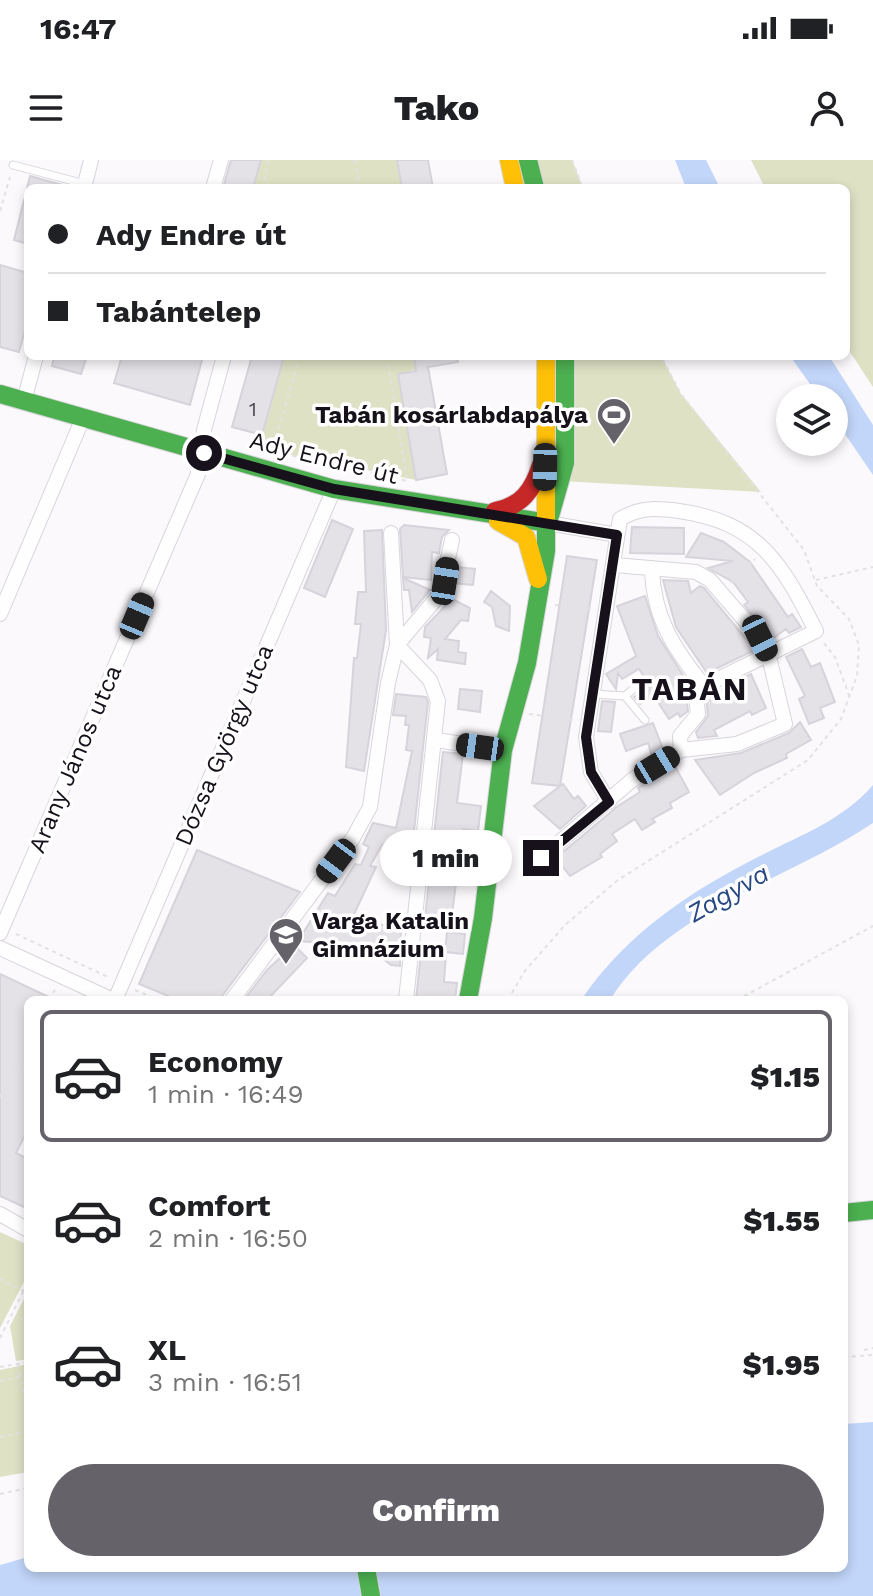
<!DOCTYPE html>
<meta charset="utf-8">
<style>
:root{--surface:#fff;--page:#f2f2f2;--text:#202124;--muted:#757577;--line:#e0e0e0;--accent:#666269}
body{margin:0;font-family:"Work Sans",sans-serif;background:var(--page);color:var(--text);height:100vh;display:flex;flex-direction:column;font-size:30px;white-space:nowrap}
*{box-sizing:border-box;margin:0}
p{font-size:26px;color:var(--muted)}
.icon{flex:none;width:44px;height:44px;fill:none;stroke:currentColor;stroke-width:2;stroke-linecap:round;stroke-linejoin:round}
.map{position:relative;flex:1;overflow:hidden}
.side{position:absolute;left:24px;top:836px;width:824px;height:576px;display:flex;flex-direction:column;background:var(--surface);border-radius:12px;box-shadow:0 4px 12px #0003}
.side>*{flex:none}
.guide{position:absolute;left:24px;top:24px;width:826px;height:176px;border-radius:12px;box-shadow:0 4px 12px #0003;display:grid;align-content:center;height:176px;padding:0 24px;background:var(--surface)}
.fabs{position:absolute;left:776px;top:224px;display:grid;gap:16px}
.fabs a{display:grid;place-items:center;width:72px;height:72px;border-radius:50%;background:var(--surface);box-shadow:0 4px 12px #0003;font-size:40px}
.end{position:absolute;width:36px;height:36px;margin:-18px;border:10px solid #16111a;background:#fff;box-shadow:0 0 0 4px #fff}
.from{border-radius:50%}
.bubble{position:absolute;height:56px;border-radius:28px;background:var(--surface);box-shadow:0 4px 12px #0003;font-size:26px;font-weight:800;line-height:56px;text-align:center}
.car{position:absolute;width:24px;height:48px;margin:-24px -12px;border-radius:10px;box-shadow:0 0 6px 2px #0007;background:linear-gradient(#222 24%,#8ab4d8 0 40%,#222 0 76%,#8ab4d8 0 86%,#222 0)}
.guide b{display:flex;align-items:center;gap:28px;height:76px;font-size:30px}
.guide b+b{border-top:2px solid var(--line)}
.guide i{width:20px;height:20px;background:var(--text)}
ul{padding:14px 0 0;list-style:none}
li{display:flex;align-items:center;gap:24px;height:132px;margin:0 16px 12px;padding:0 8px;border:4px solid transparent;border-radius:12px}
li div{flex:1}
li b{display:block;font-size:30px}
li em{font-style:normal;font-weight:800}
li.current{border-color:var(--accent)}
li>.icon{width:72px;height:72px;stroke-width:1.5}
.action{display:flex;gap:16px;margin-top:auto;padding:16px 24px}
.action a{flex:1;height:92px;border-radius:48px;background:var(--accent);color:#fff;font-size:32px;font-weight:800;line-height:92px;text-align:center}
.status{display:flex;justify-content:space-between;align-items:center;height:56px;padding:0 40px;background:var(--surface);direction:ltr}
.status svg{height:22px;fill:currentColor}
header{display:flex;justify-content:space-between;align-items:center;height:104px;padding:0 24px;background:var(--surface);font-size:36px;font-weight:800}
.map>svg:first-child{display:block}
.green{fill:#dee1c4}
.water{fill:#c2d6f9}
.building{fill:#e4e1e7;stroke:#d7d3da;stroke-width:2}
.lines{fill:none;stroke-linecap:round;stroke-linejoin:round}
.lane-casing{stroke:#d8d5db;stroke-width:9}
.street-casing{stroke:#d8d5db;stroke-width:16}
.fast-casing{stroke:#d8d5db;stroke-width:20}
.slow-casing{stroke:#d8d5db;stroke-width:20}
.jam-casing{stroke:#d8d5db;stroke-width:20}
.path{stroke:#e2e2e2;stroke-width:2;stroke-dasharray:4 4;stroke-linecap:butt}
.lane{stroke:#fefeff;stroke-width:7}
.street{stroke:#fefeff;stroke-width:14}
.fast{stroke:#4caf50;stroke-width:18}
.slow{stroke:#ffc107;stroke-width:18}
.jam{stroke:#c62828;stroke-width:18}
.route{stroke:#16111a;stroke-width:10}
.labels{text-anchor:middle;stroke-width:7;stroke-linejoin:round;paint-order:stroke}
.number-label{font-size:20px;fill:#4a464e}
.poi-label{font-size:24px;font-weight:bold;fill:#16111a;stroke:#fff;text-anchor:end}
.street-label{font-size:24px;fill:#16111a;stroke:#fff}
.water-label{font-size:26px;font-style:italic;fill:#274883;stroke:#fff}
.district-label{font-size:32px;font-weight:bold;letter-spacing:2px;fill:#16111a;stroke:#fff}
</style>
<div class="status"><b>16:47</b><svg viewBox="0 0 49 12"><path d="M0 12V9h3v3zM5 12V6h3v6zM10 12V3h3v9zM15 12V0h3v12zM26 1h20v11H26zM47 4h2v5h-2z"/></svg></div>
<header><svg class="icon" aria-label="menu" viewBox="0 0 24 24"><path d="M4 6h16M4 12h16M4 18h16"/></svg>Tako<svg class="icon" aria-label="person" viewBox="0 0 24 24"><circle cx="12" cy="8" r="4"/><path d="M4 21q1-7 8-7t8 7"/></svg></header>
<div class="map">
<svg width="873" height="1436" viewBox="0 0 873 1436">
<rect width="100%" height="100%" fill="#fbf9fc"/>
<path class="green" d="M261 0H397L402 28H253Z
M528 0H572L583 28H535Z
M751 0H873V227L846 186V28H765Z
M284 196H414L416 209 398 215 416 320 272 291 262 275Z
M565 196H661L681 234 761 332 561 321Z
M0 1072 28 1085V1114L0 1168Z
M28 1131V1199L16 1201 10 1166Z
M28 1204V1312L0 1317V1210Z"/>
<path class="water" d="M675 0H706L720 28H686Z
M790 196H829L873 265V315L834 258V238H820Z
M873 625V663C790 719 665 751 610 840H581C627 773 689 732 760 696 801 675 843 660 873 625Z
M873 1262V1436H0V1405L28 1397V1408H844V1264Z"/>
<path class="building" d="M231 0H261L253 28H223Z
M397 0H428L433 28H402Z
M30 16 73 28H27Z
M24 40 28 41V84L14 80Z
M0 105 28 113V159L19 192 0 187Z
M54 196H87L81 214 52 206Z
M122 196H203L190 245 114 223Z
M252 196H284L262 275 232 267Z
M414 196H457L458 202 428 207 447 314 416 320 398 214 416 211Z
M332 360 353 369 325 437 304 428Z
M404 365 449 370 442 377 439 393 432 392 431 420 403 417 400 369Z
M632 367 684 368V394L630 393Z
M382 370 386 470 364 611 346 607 354 498H357L361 464H355L358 432H366L364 371Z
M701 373 724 382 750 402 788 457 792 454 801 467 789 473 786 469 772 479 744 445 748 442 733 422 708 408 733 401 686 397Z
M567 396 597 400 560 626 563 624 574 639 578 636 586 646 560 669 534 646 560 626 532 623Z
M456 407 475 409 473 425 453 423Z
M403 418 430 430 412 452 409 430H404Z
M663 420 688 421 691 433 700 426 704 428 755 490 707 513 676 467Z
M491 431 510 446 509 471 496 466 492 447 484 442Z
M645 436 658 476 686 520 679 525 686 536 688 551 680 557 678 553 669 559 654 536 640 544 634 537 650 526 639 509 622 519 618 513 616 529 606 514 636 496 617 446Z
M452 439 470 448 468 461 461 460 445 479 459 481 458 492 466 493 465 504 437 500 438 489 428 498 431 478 424 477 425 467Z
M802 489 811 507 820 503 835 542 820 548 824 558 809 564 799 539 805 536 786 497Z
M751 514 766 548 752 555 750 551 714 570 717 576 698 578 696 572 708 556 706 538Z
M460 529 482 531 480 552 458 549Z
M396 534 426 537 428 542 412 689 382 685 370 706 376 707 350 763 401 766 400 806 391 805 381 797 382 787 298 781 328 733 335 736 355 704 361 705 369 687 363 684 373 663 396 668 412 591 406 590 409 565H405L406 556 393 555Z
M602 541 615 542 611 572 598 571Z
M800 562 811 580 786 594 787 598 754 613 720 635 695 600 741 593 789 573Z
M653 563 663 589 652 596 648 583 626 591 620 574Z
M443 592 463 594 457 643 481 646 478 671 463 669 450 770 424 767Z
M675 606 689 632 670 643 672 648 652 659 655 662 642 670 635 659 612 674 617 681 600 694 602 697 570 716 556 698 618 646 640 632 638 628Z
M197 690 300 732 219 840H178L139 824Z
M447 772 465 774 463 794 445 792Z
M294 785 307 798 267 840H244L267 810Z
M421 792 446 794 444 822 457 823 455 840H416Z
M0 814 55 840H28V969L16 993 28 999V1049L0 1036Z"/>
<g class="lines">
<defs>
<path id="lane" d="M13 5 85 24
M593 534 625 536 645 560
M625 536 638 525"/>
<path id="street" d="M84 28 91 0
M213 28 221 0
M24 241 36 196
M548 363 617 375
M652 408C653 457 674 489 704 526
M0 454 83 258
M397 485 430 520 438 541 406 840
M397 485 440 434 452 380
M436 580 503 590
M609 642 591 612 586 577 620 359C640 347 656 348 679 351 758 362 782 403 816 471L704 526 696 535 698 554 680 576 681 590
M541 698 632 620 681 590 737 584 785 564 769 497 760 478 710 420 696 412 615 405
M0 773 198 314 204 270 224 196
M0 788 113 840
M115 840 334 329
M232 840 353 678 370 647 388 523 397 485 391 373
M0 1054 28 1070"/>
<path id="fast" d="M528 0 535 28
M0 234 334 329 548 363
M548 363 565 303V196
M468 840 483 758 503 590 527 503 546 391V358
M844 1053 873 1050
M366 1408 371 1436"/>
<path id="slow" d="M509 0 515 28
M546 196V358
M498 361 526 377 538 419"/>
<path id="jam" d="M495 351C522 346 533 330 541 305"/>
</defs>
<use href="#lane" class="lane-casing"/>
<use href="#street" class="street-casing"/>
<use href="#fast" class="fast-casing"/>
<use href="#slow" class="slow-casing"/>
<use href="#jam" class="jam-casing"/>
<path class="path" d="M355 0 360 28
M572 0 583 28
M262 28 269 0
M0 51 10 17
M300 196 272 291 407 321 387 196
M816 420 873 407
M731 423 755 399
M555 445 593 449
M824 483 835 497 850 538
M529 554 574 560
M16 774 108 817
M135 830 159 840
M49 840 56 828
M508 840 524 812 565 765 618 720 808 600 841 559 857 516 859 485 849 459 817 426 804 390 681 234 661 196
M737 840 873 766
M0 937 28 882
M0 1119 24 1131
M0 1178 28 1122
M864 1190 873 1188
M844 1197 873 1195
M18 1204 28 1255
M0 1207 28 1202
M0 1221 28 1215
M0 1277 28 1271
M0 1334 28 1328"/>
<use href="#lane" class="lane"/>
<use href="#street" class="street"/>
<use href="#fast" class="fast"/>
<use href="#slow" class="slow"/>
<use href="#jam" class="jam"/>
</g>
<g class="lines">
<path class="route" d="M204 293 334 329 617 375 586 577 591 612 609 642 541 698"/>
</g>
<defs>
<symbol id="stadium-pin" viewBox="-11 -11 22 30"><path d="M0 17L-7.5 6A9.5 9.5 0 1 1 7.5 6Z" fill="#666269" stroke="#fff"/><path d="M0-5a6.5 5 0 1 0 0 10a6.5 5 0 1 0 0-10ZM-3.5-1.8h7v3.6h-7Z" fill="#fff"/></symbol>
<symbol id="school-pin" viewBox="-11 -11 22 30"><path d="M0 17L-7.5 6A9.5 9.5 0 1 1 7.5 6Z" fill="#666269" stroke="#fff"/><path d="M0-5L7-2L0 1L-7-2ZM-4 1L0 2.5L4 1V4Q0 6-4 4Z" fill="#fff"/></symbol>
</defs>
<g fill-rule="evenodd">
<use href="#stadium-pin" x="594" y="235" width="40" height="54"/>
<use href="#school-pin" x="266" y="755" width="40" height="54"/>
</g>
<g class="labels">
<g class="number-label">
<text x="253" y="256">1</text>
</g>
<g class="poi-label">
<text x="588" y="263">Tabán kosárlabdapálya</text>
<text x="312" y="769" text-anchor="start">Varga Katalin<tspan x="312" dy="28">Gimnázium</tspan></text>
</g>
<g class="street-label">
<text transform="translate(324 298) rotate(14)" y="8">Ady Endre út</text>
<text transform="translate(224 585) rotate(-67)" y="8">Dózsa György utca</text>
<text transform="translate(75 599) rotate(-67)" y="8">Arany János utca</text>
</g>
<g class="water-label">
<text transform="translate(728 733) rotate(-30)" y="9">Zagyva</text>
</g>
<g class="district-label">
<text x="690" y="540">TABÁN</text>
</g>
</g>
</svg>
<div class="fabs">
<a><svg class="icon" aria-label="layers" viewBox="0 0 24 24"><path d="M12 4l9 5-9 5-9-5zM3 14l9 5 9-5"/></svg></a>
</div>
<i class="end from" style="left:204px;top:293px"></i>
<i class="end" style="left:541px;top:698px"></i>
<div class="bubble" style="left:380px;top:670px;width:132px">1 min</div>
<i class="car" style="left:545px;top:307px;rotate:181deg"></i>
<i class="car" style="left:445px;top:421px;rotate:9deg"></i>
<i class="car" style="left:137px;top:456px;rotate:23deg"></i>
<i class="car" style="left:760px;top:478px;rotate:154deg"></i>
<i class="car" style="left:480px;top:587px;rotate:278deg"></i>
<i class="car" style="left:657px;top:605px;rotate:59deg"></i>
<i class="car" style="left:336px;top:701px;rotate:217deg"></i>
<div class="guide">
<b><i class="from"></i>Ady Endre út</b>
<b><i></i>Tabántelep</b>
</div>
<section class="side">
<ul>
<li class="current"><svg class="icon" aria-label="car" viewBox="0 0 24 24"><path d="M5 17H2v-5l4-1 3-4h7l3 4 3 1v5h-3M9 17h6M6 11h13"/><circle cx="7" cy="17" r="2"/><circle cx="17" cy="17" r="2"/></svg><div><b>Economy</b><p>1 min · 16:49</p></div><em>$1.15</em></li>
<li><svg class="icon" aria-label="car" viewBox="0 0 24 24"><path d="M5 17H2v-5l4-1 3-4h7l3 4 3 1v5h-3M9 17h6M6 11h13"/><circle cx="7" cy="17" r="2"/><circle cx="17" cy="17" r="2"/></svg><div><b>Comfort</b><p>2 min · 16:50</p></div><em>$1.55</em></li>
<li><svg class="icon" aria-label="car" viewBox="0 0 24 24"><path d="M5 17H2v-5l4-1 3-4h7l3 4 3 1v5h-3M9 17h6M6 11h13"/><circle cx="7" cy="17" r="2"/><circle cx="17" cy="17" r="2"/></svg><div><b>XL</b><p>3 min · 16:51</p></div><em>$1.95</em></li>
</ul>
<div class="action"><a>Confirm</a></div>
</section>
</div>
